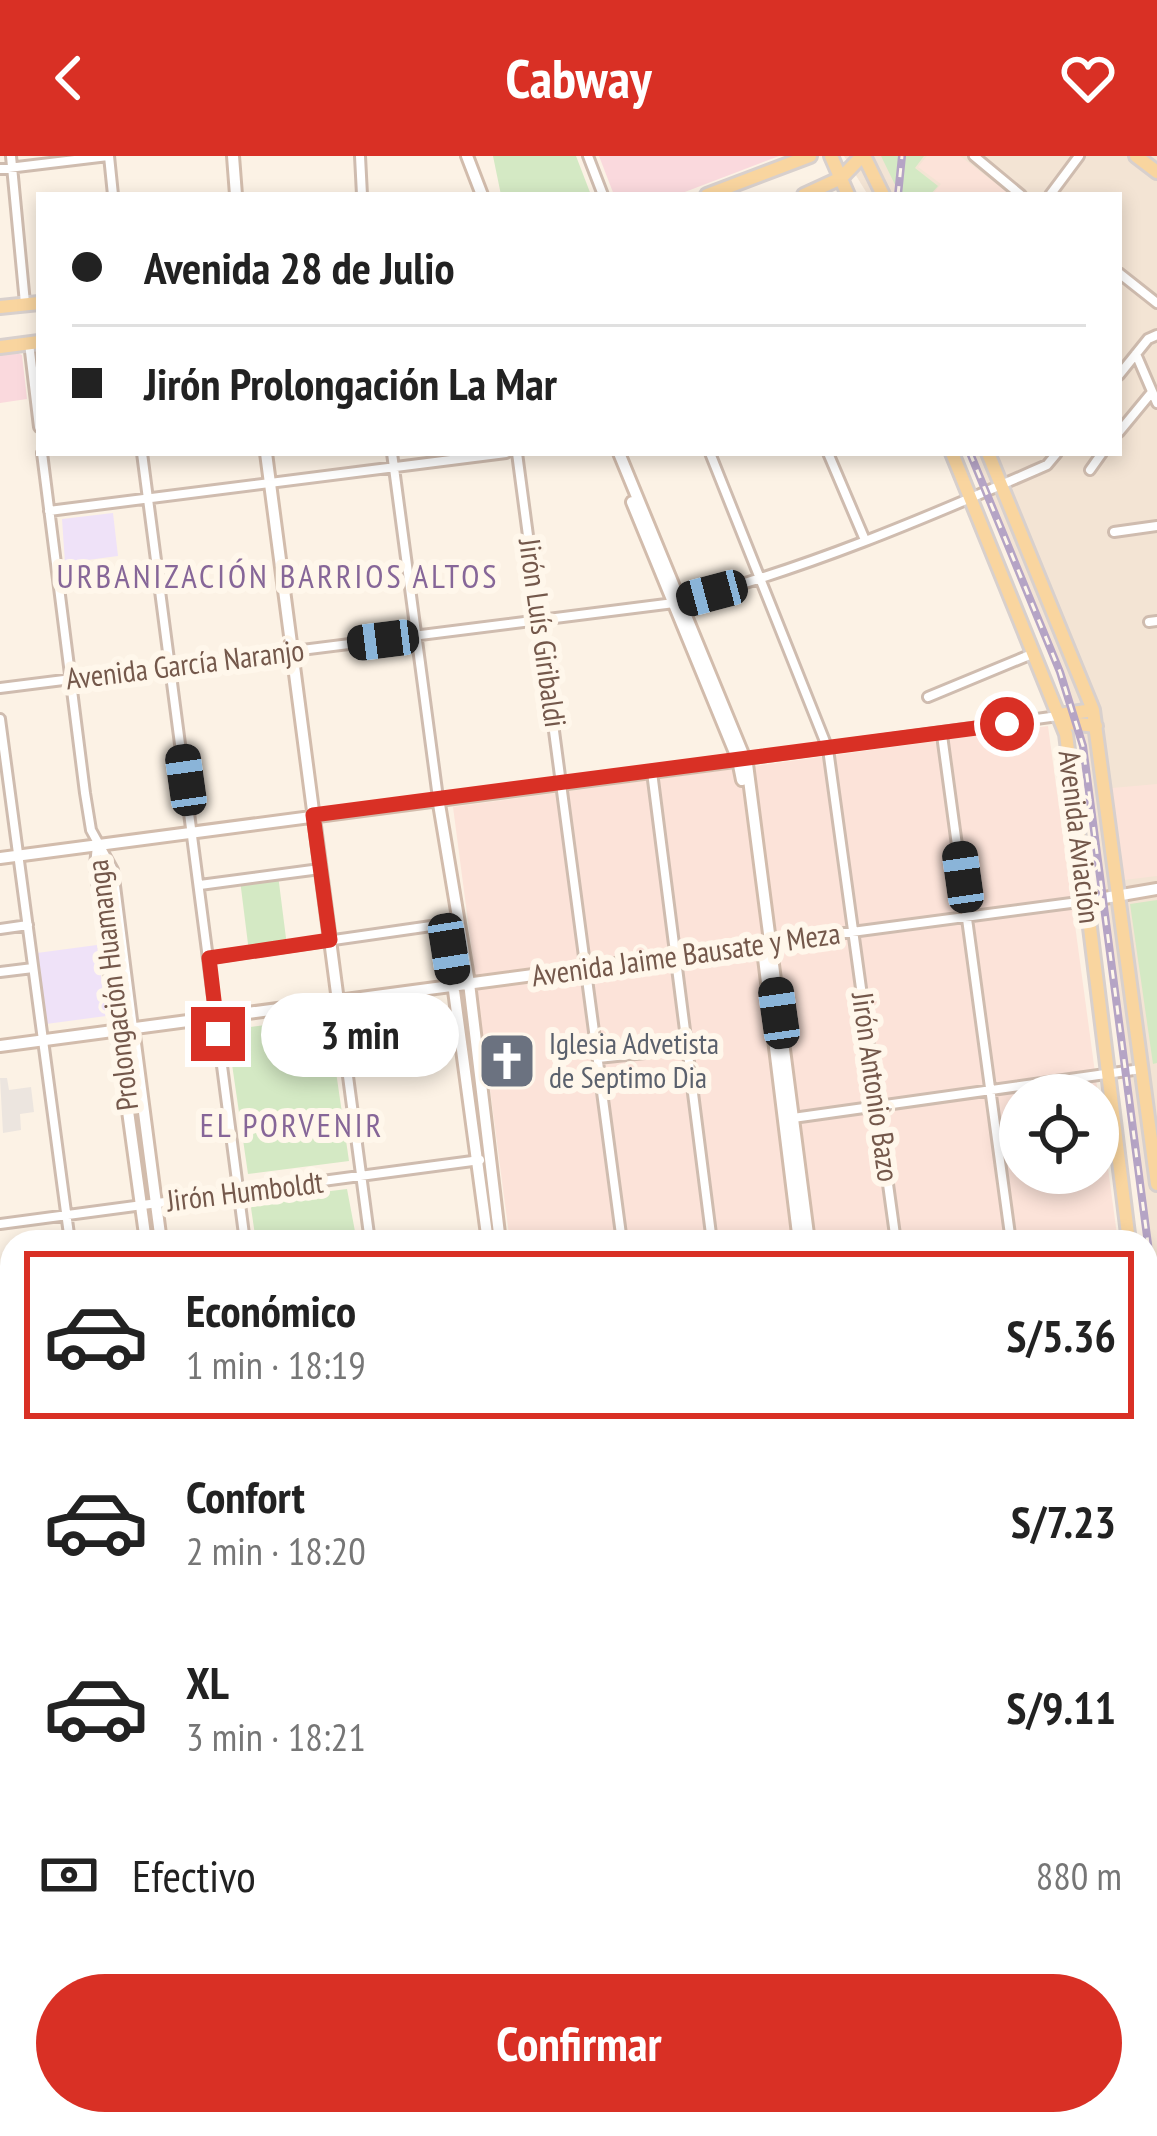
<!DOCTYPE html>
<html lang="es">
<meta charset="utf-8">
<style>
:root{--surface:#fff;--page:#f6f6f6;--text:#222;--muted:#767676;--line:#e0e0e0;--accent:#d93025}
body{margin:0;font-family:"PT Sans Narrow",sans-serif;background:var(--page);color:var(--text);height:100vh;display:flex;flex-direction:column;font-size:45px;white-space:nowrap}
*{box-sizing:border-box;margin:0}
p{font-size:39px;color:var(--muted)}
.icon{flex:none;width:66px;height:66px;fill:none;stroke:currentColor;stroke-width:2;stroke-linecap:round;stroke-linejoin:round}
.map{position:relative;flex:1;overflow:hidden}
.details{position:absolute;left:0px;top:1074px;width:1158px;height:906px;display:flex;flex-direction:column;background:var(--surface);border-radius:36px 36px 0 0;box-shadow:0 6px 18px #0003}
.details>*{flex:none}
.top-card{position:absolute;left:36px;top:36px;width:1086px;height:264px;border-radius:0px;box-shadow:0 6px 18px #0003;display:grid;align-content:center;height:264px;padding:0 36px;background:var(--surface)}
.controls{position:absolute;left:999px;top:918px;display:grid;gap:24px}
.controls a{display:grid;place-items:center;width:120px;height:120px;border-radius:50%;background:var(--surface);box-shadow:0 6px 18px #0003;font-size:60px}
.end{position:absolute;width:54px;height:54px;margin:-27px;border:15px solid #d93025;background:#fff;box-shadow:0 0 0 6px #fff}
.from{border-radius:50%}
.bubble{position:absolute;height:84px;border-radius:42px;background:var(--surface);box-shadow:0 6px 18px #0003;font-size:39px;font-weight:700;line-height:84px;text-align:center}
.car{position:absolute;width:36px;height:72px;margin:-36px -18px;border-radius:15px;box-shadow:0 0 9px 3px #0007;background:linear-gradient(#222 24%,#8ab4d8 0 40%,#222 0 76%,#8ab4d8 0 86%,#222 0)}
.top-card b{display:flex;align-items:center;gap:42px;height:114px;font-size:45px}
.top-card b+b{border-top:3px solid var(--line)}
.top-card i{width:30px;height:30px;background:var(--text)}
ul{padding:21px 0 0;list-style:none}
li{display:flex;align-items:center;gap:36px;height:168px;margin:0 24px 18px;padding:0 12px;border:6px solid transparent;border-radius:0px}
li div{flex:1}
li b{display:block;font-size:45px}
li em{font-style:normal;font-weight:700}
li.active{border-color:var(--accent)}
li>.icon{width:108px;height:108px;stroke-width:1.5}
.pay{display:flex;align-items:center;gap:30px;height:132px;padding:0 36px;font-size:45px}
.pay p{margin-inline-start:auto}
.primary-button{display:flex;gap:24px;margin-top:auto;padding:24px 36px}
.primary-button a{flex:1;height:138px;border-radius:72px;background:var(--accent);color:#fff;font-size:48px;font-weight:700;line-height:138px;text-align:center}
header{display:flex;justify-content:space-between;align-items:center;height:156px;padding:0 36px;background:var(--accent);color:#fff;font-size:54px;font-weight:700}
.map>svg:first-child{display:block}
.residential{fill:#f3e4d4}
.commercial{fill:#fce3d9;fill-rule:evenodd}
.industrial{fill:#ece5df}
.education{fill:#efe2f8}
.medical{fill:#fad9dd}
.green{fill:#d4e9c4}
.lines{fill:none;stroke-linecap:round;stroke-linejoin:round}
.street-casing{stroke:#cfbcaf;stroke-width:14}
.secondary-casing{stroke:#d2bcac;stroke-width:16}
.primary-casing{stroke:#d8d0cd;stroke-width:18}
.street{stroke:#fff;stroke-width:8}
.secondary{stroke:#fff;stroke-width:10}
.primary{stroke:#f9d59f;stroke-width:12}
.rail-casing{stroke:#b5a4c5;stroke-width:8}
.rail{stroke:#fff7eb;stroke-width:3;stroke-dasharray:9;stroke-linecap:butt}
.route{stroke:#d93025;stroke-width:15}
.labels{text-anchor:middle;stroke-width:12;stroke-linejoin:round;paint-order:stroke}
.street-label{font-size:30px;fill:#74584b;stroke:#fff7eb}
.worship-label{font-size:30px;fill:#5b616d;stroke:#fff7eb;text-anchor:start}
.neighbourhood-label{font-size:33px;letter-spacing:3px;fill:#866698;stroke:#fff7eb}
</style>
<header><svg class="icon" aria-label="back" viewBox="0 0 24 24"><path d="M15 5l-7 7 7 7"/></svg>Cabway<svg class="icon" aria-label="heart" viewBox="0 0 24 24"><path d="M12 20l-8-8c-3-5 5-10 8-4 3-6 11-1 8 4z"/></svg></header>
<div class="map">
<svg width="1157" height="1980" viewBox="0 0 1157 1980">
<rect width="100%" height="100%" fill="#fcf2e5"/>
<path class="residential" d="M844 0H1157V1173L1082 596 1063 531 970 297H1119V39H868Z"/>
<path class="commercial" d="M927 0H960L1011 39H932L941 28 918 11Z
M1048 570 1118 1086H510L453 651ZM1020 939H1098V1017H1020Z
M1157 628V720L1124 724 1112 632Z
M1146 1294 1157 1379V1980H925L924 1968H1146Z"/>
<path class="industrial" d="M0 922H7L9 934 31 931 34 956 20 958 21 974 3 977Z"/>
<path class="education" d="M113 357 118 400 65 407 62 363Z
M97 789 106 860 46 868 37 797Z"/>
<path class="medical" d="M599 0H779L677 39H614Z
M18 197 22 199 27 243 0 247V199Z"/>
<path class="green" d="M493 0H576L591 39H501Z
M881 0H924L915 12 938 30 930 39H900Z
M109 711 127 861 119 862 101 712Z
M278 719 287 790 249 796 240 724Z
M1157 744V907L1153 908 1130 748Z
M328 861 349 1005 248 1018 227 874Z
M347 1033 357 1086H256L250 1045Z"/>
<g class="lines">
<defs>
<path id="street" d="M11 0 25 147
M109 0 113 39
M360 0 362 39
M588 0 603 39
M974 0 1021 39
M0 13 108 0
M1050 39 1079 0
M1119 117 1157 147
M29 187 39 271
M1136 198 1157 247
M1119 219 1148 183 1157 179
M1119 276 1152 236
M42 297 85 637 91 674 113 714 133 872
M142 297 245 1086
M392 297 438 642
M517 297 622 1086
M710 297 828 593 896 1086
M828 297 865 384
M1090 314 1102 297
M49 355 506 297
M1114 376 1157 370
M1149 466 1157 465
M0 532 674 447C802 415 926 362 1047 309L1057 297
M928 541 1032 498
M0 563 70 1086
M942 579 1011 1086
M746 603 1058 560
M652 616 712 1086
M97 690 95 709 117 875
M200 729 320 713
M0 773 28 769
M769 787 1086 745
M209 802 445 768
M0 816 33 812
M338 845 370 1086
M598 902 645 897
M793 962 1141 913
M0 1068 480 1004
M0 1239 12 1237
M1146 1341 1157 1339
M0 1360 12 1451
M1146 1481 1157 1480
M1146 1626 1157 1625
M0 1739 12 1738
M0 1858 12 1856
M1146 1889 1157 1888
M80 1968 81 1980
M176 1968 177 1980
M265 1968 266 1980
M330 1968 332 1980
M422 1968 423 1980
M487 1968 488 1980
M713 1968 715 1980
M832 1968 834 1980
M1074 1968 1075 1980"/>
<path id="secondary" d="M233 0 236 39
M467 0 482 39
M266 297 338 845
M619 297 747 608 809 1086
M632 346 738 604 742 624
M438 642 469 827 500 1086
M0 702 742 604
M1087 745 1157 733
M445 768 488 1086
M762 786 799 1086
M133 872 161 1086
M117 875 146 1086
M0 890 766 788
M0 1637 12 1635
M602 1968 603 1980
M617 1968 618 1980
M918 1968 919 1980
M928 1968 929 1980"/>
<path id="primary" d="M831 0 848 39
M864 0 883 39
M1136 0 1157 16
M707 39 810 0
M804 39 841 22 862 0
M0 151 39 147
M0 191 39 186
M952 297 1066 578 1129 1086
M988 297 1093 554 1157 1028
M1059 559 1069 567 1096 570
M1059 559 1093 554
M1146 1218 1157 1303"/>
</defs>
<use href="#street" class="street-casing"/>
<use href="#secondary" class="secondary-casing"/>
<use href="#primary" class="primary-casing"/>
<use href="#street" class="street"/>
<use href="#secondary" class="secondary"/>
<use href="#primary" class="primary"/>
<defs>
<path id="rail" d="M898 39 902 0
M970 297 1060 516 1083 590 1157 1157
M1150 1139 1157 1196"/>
</defs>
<use href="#rail" class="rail-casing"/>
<use href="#rail" class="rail"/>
</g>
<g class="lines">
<path class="route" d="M218 878 209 802 330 784 313 659 1007 568"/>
</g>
<defs>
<symbol id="church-square" viewBox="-11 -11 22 22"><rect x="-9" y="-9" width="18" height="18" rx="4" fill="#6b7280" stroke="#fff7eb"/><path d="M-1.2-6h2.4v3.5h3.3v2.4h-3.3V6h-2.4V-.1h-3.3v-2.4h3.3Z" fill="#fff"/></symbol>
</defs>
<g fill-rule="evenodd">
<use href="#church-square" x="474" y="872" width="66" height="66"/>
</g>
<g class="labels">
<g class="street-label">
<text transform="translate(542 477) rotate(82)" y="10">Jirón Luís Giribaldi</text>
<text transform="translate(185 509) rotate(-7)" y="10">Avenida García Naranjo</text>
<text transform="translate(1079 681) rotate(83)" y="10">Avenida Aviación</text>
<text transform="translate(686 799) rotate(-8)" y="10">Avenida Jaime Bausate y Meza</text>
<text transform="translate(113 829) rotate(-97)" y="10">Prolongación Huamanga</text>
<text transform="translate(875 931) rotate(82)" y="10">Jirón Antonio Bazo</text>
<text transform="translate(245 1036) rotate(-7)" y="10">Jirón Humboldt</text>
</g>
<g class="worship-label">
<text x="549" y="898">Iglesia Advetista<tspan x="549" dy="34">de Septimo Dia</tspan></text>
</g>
<g class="neighbourhood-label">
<text x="278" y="432">URBANIZACIÓN BARRIOS ALTOS</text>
<text x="292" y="981">EL PORVENIR</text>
</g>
</g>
</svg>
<div class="controls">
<a><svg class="icon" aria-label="locate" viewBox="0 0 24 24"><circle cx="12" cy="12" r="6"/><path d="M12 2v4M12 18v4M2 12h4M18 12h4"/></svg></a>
</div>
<i class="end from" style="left:1007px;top:568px"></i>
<i class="end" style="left:218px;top:878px"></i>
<div class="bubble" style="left:261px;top:837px;width:198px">3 min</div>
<i class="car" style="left:712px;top:437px;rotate:255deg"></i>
<i class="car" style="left:383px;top:484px;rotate:263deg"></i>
<i class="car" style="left:186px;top:624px;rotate:352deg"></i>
<i class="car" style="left:963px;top:721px;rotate:352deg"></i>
<i class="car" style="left:449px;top:793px;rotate:171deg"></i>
<i class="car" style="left:779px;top:857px;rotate:352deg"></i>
<div class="top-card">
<b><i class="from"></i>Avenida 28 de Julio</b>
<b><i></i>Jirón Prolongación La Mar</b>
</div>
<section class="details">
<ul>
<li class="active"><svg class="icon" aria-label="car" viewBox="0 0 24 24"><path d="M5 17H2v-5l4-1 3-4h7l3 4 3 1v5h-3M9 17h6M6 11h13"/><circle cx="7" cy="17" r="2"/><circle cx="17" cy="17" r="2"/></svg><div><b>Económico</b><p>1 min · 18:19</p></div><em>S/5.36</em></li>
<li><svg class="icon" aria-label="car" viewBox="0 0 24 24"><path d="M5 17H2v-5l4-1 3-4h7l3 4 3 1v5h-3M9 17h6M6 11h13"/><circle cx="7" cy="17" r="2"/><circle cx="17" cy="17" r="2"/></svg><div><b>Confort</b><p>2 min · 18:20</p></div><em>S/7.23</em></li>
<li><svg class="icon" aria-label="car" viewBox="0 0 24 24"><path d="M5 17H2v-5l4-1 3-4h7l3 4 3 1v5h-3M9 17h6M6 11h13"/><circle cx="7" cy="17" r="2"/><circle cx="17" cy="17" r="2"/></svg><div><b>XL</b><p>3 min · 18:21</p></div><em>S/9.11</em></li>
</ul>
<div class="pay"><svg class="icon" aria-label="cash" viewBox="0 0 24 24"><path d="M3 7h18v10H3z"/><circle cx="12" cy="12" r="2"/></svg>Efectivo<p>880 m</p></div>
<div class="primary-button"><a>Confirmar</a></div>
</section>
</div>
